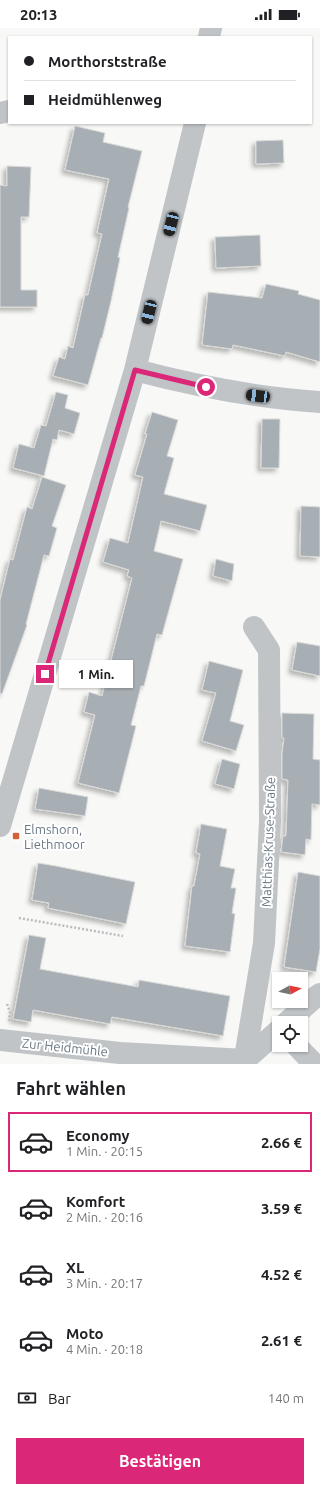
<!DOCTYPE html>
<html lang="de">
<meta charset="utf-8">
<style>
:root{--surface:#fff;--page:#f6f6f6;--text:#202124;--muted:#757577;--line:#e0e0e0;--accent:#db2777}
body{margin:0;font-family:Ubuntu,sans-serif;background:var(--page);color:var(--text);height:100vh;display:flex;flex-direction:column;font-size:15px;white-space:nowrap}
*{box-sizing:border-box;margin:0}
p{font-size:13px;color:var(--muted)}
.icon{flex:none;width:22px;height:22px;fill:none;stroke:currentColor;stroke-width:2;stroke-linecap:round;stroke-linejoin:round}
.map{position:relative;height:1036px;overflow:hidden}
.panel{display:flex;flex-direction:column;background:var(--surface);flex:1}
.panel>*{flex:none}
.guide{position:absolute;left:8px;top:8px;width:304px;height:88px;border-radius:0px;box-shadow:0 1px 3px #0004;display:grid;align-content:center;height:88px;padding:0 16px;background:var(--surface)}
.needle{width:26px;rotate:82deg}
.buttons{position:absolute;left:272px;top:944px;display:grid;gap:8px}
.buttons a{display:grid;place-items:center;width:36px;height:36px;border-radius:0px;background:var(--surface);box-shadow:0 1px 3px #0004;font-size:20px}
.end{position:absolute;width:18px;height:18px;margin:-9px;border:5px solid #db2777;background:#fff;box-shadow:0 0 0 2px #fff}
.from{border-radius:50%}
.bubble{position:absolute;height:28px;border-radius:0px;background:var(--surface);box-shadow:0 1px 3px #0004;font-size:13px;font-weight:700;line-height:28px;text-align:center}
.car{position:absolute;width:12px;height:24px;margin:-12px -6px;border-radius:5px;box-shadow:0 0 3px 1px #0007;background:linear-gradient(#222 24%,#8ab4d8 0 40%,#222 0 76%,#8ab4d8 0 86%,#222 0)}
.guide b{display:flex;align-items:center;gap:14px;height:38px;font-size:15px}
.guide b+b{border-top:1px solid var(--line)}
.guide i{width:10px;height:10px;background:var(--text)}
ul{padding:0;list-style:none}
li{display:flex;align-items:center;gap:12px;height:60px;margin:0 8px 6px;padding:0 8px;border:2px solid transparent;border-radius:0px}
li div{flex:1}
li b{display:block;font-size:15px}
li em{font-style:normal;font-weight:700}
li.selected{border-color:var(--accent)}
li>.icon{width:36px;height:36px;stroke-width:1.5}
h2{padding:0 16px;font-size:18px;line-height:48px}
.pay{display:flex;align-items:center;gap:10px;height:44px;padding:0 16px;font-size:15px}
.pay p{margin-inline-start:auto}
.cta{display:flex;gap:8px;margin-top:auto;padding:8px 16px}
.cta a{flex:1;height:46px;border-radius:0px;background:var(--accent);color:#fff;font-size:16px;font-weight:700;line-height:46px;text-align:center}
.status{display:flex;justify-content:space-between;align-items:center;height:28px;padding:0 20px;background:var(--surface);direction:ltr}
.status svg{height:11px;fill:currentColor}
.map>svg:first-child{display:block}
.building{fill:#a8afb4;stroke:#dadad8;filter:url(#shadow)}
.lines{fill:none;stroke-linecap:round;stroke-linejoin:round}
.path{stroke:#babdbf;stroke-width:2.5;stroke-dasharray:2 2;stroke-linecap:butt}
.minor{stroke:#c0c4c7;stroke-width:22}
.route{stroke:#db2777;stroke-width:5}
.poi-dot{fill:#d56139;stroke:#fff;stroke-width:1.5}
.labels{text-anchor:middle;stroke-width:4;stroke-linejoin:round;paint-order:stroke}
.poi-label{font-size:13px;fill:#6a7884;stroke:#fff;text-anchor:start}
.street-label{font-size:13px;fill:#6a7884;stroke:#fff}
</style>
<div class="status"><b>20:13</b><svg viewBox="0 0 49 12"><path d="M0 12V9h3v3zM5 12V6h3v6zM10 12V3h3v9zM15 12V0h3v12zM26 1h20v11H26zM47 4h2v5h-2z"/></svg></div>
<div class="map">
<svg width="320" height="1036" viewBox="0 0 320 1036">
<defs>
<filter id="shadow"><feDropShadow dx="-3.5" dy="3.5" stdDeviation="2" flood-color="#0004"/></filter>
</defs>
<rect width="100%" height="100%" fill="#f8f8f6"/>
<path class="building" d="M75 98 105 105 103 114 142 123 128 179 129 180 118 229 120 230 111 273 102 310H101L88 357 53 348 59 329 65 331 68 318 73 320 85 267H88L102 206 97 205 109 151 65 142Z
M283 112 284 135 256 136V113Z
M7 138 31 139 29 189H21V262H37V279H0V157L7 158Z
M260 207 261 238 216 240 215 209Z
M266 256 299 263 298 266 320 272V334L286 324 285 328 233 317 232 321 202 317 208 264 262 270Z
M56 364 68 367 65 380 80 385 74 406 59 402 57 412 53 411 44 448 13 440 19 416 34 420 41 397 46 398Z
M152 384 178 392 167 428 174 430 164 466 207 477 200 503 161 493 154 523 183 531 162 607 157 606 144 658H141L131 697 136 698 119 765 78 755 95 687 84 684 89 664 102 668 132 550 127 548 129 542 103 534 110 510 128 515 143 449 135 447 147 406H145Z
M262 391H280L279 440H261Z
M42 449 66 457 52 498 57 500 49 528 44 527 26 596 27 597 2 666 0 665V572L10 531 13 532 27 479 32 481Z
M301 478 320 479V529L300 528Z
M216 531 234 536 232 553 213 548Z
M297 614 320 618V648L292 642Z
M209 633 243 642 230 693 244 697 236 723 202 713 216 665 202 662Z
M282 685 314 686 313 731 320 732V777L312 776 311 812 306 811 305 827 281 824 283 808H286L288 752 282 751V726L284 710H282Z
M222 731 240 736 234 761 215 756Z
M39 760 88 769 85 788 35 781Z
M201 796 227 801 220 838 235 841 231 860H236L232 885 235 886 230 924 185 918 192 858H194L200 826 196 825Z
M38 835 56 838 135 854 126 896 48 880 49 875 32 872Z
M298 844 320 848V921L316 944 284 939Z
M29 907 46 910 40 941 138 959 139 952 230 968 223 1008 112 989 110 996 33 982 31 994 13 991Z"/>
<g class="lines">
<path class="path" d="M19 890 123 908
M7 976 10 984 9 993"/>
<path class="minor" d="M209 9 211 0
M0 85 9 83
M135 342C196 358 257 370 320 374
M0 798 135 342 195 95
M286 995 313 971 320 966
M0 1012 120 1025 245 1032
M296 1017 314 1036
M245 1032 279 1002
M244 1036 264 915 270 793 269 622 254 599"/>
</g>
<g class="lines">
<path class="route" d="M45 646 135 342 206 359"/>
</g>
<rect class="poi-dot" x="12" y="804" width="8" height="8" rx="2"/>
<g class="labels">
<g class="poi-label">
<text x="24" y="806">Elmshorn,<tspan x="24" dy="15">Liethmoor</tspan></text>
</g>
<g class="street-label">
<text transform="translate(268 814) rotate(-88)" y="5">Matthias-Kruse-Straße</text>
<text transform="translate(65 1019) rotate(6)" y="5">Zur Heidmühle</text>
</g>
</g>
</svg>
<div class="buttons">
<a><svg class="needle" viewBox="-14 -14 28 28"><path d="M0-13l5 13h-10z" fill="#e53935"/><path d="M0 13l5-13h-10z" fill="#757577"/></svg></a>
<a><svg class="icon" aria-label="locate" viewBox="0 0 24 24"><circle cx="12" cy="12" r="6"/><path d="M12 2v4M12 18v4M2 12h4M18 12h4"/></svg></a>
</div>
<i class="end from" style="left:206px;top:359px"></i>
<i class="end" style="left:45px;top:646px"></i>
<div class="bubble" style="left:59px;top:632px;width:74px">1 Min.</div>
<i class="car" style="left:171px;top:196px;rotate:194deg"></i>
<i class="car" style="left:149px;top:284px;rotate:194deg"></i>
<i class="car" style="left:258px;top:368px;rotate:277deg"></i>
<div class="guide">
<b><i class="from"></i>Morthorststraße</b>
<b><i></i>Heidmühlenweg</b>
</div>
</div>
<section class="panel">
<h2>Fahrt wählen</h2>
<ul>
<li class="selected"><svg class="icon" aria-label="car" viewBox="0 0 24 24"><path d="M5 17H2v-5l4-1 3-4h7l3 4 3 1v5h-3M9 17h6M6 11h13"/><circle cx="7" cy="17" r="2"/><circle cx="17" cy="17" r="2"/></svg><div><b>Economy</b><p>1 Min. · 20:15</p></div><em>2.66 €</em></li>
<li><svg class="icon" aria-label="car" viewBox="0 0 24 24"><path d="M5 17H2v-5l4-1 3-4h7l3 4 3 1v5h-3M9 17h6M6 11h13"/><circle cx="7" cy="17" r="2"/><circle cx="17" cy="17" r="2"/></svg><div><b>Komfort</b><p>2 Min. · 20:16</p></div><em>3.59 €</em></li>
<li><svg class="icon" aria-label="car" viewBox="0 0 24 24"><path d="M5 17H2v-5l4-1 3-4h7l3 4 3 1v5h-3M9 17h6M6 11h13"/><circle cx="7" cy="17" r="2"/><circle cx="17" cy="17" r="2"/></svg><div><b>XL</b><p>3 Min. · 20:17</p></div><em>4.52 €</em></li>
<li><svg class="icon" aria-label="car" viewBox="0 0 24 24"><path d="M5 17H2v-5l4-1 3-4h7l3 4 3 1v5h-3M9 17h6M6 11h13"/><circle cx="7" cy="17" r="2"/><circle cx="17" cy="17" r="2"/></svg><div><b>Moto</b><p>4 Min. · 20:18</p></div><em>2.61 €</em></li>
</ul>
<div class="pay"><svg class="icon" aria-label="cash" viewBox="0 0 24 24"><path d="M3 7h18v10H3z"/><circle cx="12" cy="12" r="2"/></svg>Bar<p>140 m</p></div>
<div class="cta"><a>Bestätigen</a></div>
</section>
